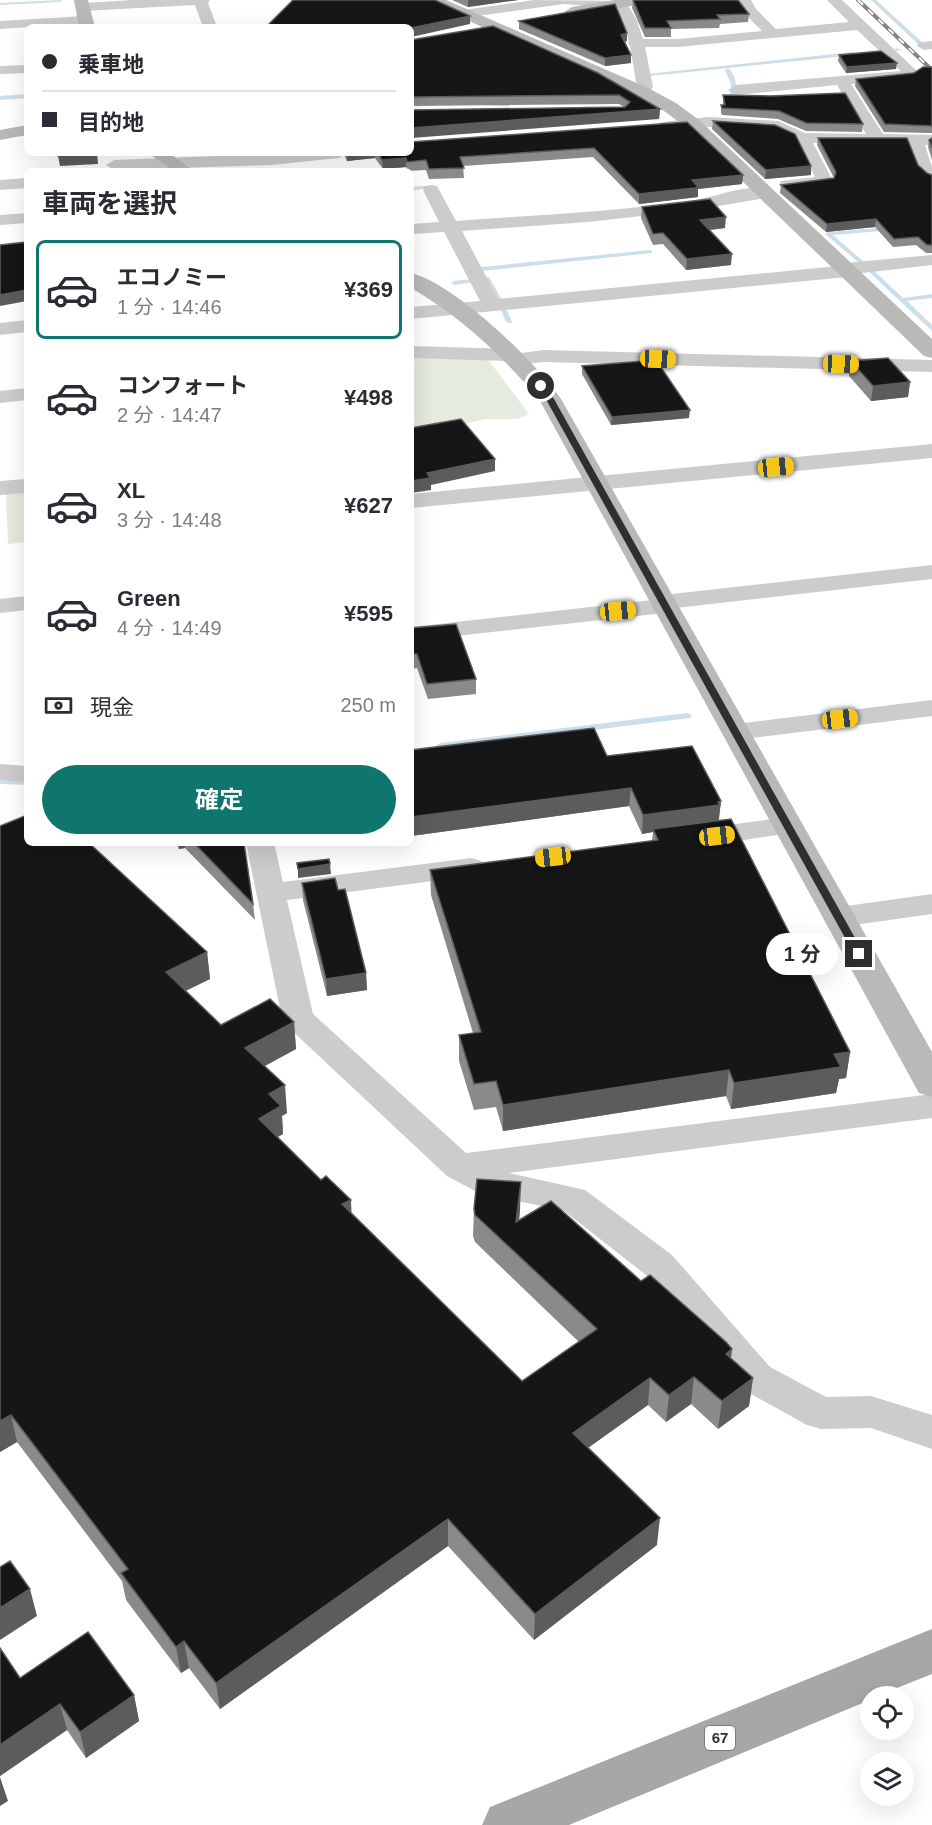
<!DOCTYPE html>
<html lang="ja">
<meta charset="utf-8">
<style>
:root{--surface:#fff;--page:#f2f2f3;--text:#2b2b33;--muted:#7c7c81;--line:#e1e1e2;--accent:#0f766e}
body{margin:0;font-family:Helvetica,"Noto Sans JP",sans-serif;background:var(--page);color:var(--text);height:100vh;display:flex;flex-direction:column;font-size:22px;white-space:nowrap}
*{box-sizing:border-box;margin:0}
p{font-size:20px;color:var(--muted)}
.icon{flex:none;width:33px;height:33px;fill:none;stroke:currentColor;stroke-width:2;stroke-linecap:round;stroke-linejoin:round}
.map{position:relative;flex:1;overflow:hidden}
.details{position:absolute;left:24px;top:168px;width:390px;height:678px;display:flex;flex-direction:column;background:var(--surface);border-radius:9px;box-shadow:0 6px 24px #0002}
.details>*{flex:none}
.banner{position:absolute;left:24px;top:24px;width:390px;height:132px;border-radius:9px;box-shadow:0 6px 24px #0002;display:grid;align-content:center;height:132px;padding:0 18px;background:var(--surface)}
.fabs{position:absolute;left:860px;top:1686px;display:grid;gap:12px}
.fabs a{display:grid;place-items:center;width:54px;height:54px;border-radius:50%;background:var(--surface);box-shadow:0 6px 24px #0002;font-size:30px}
.end{position:absolute;width:27px;height:27px;margin:-14px;border:8px solid #2f2f2f;background:#fff;box-shadow:0 0 0 3px #fff}
.from{border-radius:50%}
.bubble{position:absolute;height:42px;border-radius:21px;background:var(--surface);box-shadow:0 6px 24px #0002;font-size:20px;font-weight:700;line-height:42px;text-align:center}
.car{position:absolute;width:18px;height:36px;margin:-18px -9px;border-radius:8px;box-shadow:0 0 4px 2px #0007;background:linear-gradient(#f5c518 24%,#345 0 40%,#f5c518 0 76%,#345 0 86%,#f5c518 0)}
.banner b{display:flex;align-items:center;gap:21px;height:57px;font-size:22px}
.banner b+b{border-top:2px solid var(--line)}
.banner i{width:15px;height:15px;background:var(--text)}
ul{padding:0;list-style:none}
li{display:flex;align-items:center;gap:18px;height:99px;margin:0 12px 9px;padding:0 6px;border:3px solid transparent;border-radius:9px}
li div{flex:1}
li b{display:block;font-size:22px}
li em{font-style:normal;font-weight:700}
li.active{border-color:var(--accent)}
li>.icon{width:54px;height:54px;stroke-width:1.5}
h2{padding:0 18px;font-size:27px;line-height:72px}
.pay{display:flex;align-items:center;gap:15px;height:66px;padding:0 18px;font-size:22px}
.pay p{margin-inline-start:auto}
.primary-button{display:flex;gap:12px;margin-top:auto;padding:12px 18px}
.primary-button a{flex:1;height:69px;border-radius:36px;background:var(--accent);color:#fff;font-size:24px;font-weight:700;line-height:69px;text-align:center}
.map>svg:first-child{display:block}
.green{fill:#e5ebdf}
.lines{fill:none;stroke-linecap:round;stroke-linejoin:round}
.stream{fill:#ccdeea;fill-rule:evenodd}
.street{fill:#ccc;fill-rule:evenodd}
.secondary{fill:#b9b9b9;fill-rule:evenodd}
.primary{fill:#a7a7a7;fill-rule:evenodd}
.rail-casing{stroke:#848484;stroke-width:4}
.rail{stroke:#fff;stroke-width:2;stroke-dasharray:7;stroke-linecap:butt}
.wall{fill:#8a8a8a}
.shaded-wall{fill:#5c5c5c}
.building{fill:#161616;stroke:#5c5c5c;stroke-width:1.5}
.route{fill:#2f2f2f}
.labels{text-anchor:middle;stroke-width:6;stroke-linejoin:round;paint-order:stroke}
.shield{fill:#fff;stroke:#6d6d6d;stroke-width:1.5}
.shield-label{font-size:15px;font-weight:bold;fill:#2f2f2f}
</style>
<div class="map">
<svg width="932" height="1825" viewBox="0 0 932 1825">
<rect width="100%" height="100%" fill="#fff"/>
<path class="green" d="M411 356 487 358 529 414 518 419H486L411 435Z
M27 489V542L8 544 6 491Z"/>
<g class="lines">
<path class="stream" d="M62 0 60 2 0 5V3Z
M871 0H876L922 42 932 41V45H919Z
M896 48 903 50 894 51Z
M853 52 855 55 650 76 647 74Z
M728 68C736 75 737 86 736 95L739 96V98L730 97 731 84 725 70Z
M27 94V98L0 100V96Z
M411 187 424 186 427 188 411 191Z
M892 227 894 228V230L833 235 865 263V265L863 266 825 234 828 232Z
M650 250 652 251V253L482 271 479 269 482 267Z
M868 269H872L903 298 932 294V298L907 301 932 325V331L868 271Z
M484 276 489 277 502 300 501 301 496 300 483 277Z
M472 279 475 281 474 282 454 285 451 283 454 281Z
M503 306 506 308 512 322 511 323 506 322 500 308Z
M687 713 690 714 692 716 690 718 440 749 435 746 440 743Z
M0 778 27 779V785L0 784Z"/>
<path class="street" d="M133 0H210L208 3 217 27H203L195 5 83 11 76 7 83 3Z
M534 0 626 1 637 21 643 39H678L762 31 745 14 737 0H751L756 9 776 29 849 22 827 0H842L920 74 913 78 851 84 883 134 932 135V145H925L932 167V181C915 177 913 159 908 144L813 143 833 181C827 189 785 193 779 185L781 181 815 177 796 141 775 131 709 127 662 132 654 127 662 122 709 117 778 121 805 133 866 134 837 85 736 95 728 90 736 85 901 71 857 30 678 47H645L653 87 647 95 642 97 634 92 637 87 630 46 628 43 629 41 623 21 616 8 564 4 463 18 456 14 463 10Z
M85 16 92 20 90 23 0 29V21Z
M932 41V49L924 50 917 46 919 43Z
M27 65V73L0 74V66Z
M291 153H347L339 158 271 165 114 170 106 165 114 160Z
M27 178V188L0 190V180Z
M431 185 437 186 456 221C535 215 616 212 695 200 719 196 748 183 772 189L775 193 772 197 695 210 588 222 462 231 498 299 838 266 845 263 932 255V265L854 274 847 277 411 319V307L480 301 444 232 411 234V224L439 222 423 190 425 186Z
M27 213V223L0 225V215Z
M27 320V332L0 335V323Z
M411 346 513 349 521 353 544 350 932 360V372L544 362 517 365 508 361 411 358Z
M27 388V400L0 403V391Z
M932 444V458L411 508V494Z
M27 479V493L0 495V481Z
M932 565V579L676 608 674 611 665 613 411 641V627L652 600 654 597 663 595Z
M27 596V610L0 613V599Z
M932 700V716L735 740 726 738 722 732 726 726 735 724Z
M0 764 27 766V782L0 780Z
M788 817 798 820 802 826 798 832 697 847 687 844 683 838 687 832 697 829Z
M246 843H274L283 882 471 858 481 861 486 867 481 873 471 876 287 900 313 1014 466 1153 932 1094V1118L509 1173 585 1190 672 1255 770 1367 826 1397 871 1396 932 1415V1449L871 1428 821 1429 807 1425 742 1389 646 1275 563 1210 487 1195 475 1191 447 1176 287 1026 282 1018Z
M932 894V914L839 927 828 924 824 917 828 910 839 907Z"/>
<path class="secondary" d="M74 0H88L95 27H79Z
M427 0H446L648 88 676 103 699 120 932 339V358L924 356 687 128 664 111 636 96 429 3Z
M615 0H648L641 4 572 17 564 12 572 7Z
M27 125V135L0 140V130Z
M148 153H169L194 171H173Z
M411 273C455 284 535 361 561 399L932 1052V1097L919 1093 914 1084 540 401C503 356 461 317 411 288Z"/>
<path class="primary" d="M932 1629V1674L877 1696H870V1700L569 1825H482L490 1807Z"/>
<defs>
<path id="rail" d="M858 0 932 70"/>
</defs>
<use href="#rail" class="rail-casing"/>
<use href="#rail" class="rail"/>
</g>
<path class="wall" d="M452 0H518L468 7Z
M633 0 749 14 748 22 720 24 719 28 671 29V37H645L632 8Z
M519 21 627 41 624 42 631 55V63L605 66 519 29Z
M493 26 660 109 659 119 624 107 619 104 411 106V40Z
M839 55 896 69 846 73 838 61Z
M932 67V133L884 132 855 86 856 79 914 73Z
M723 95 863 124 862 132 806 131 778 119 722 115 721 113V105H723Z
M713 121 811 166V175L765 179 712 129Z
M687 122 743 175 742 184 698 189V197L639 204 593 157 463 166 464 178 429 179 426 170 407 171 406 167 383 169 375 158 347 161 345 157V153H411Z
M818 138 918 165 927 173 932 175V253H926L916 245 893 247 875 227 826 232 780 193 781 185 834 178 817 145Z
M932 138V160L928 147 929 140Z
M642 207 725 228 710 230 731 265 686 270 663 244 653 245 641 218Z
M851 361 910 382 908 397 871 401 849 376Z
M582 366 689 418 611 425 582 374Z
M411 628 476 679V694L428 699 417 668 411 669Z
M411 750 607 756 721 801 719 820 850 1052 846 1078 839 1079 836 1093 731 1109 726 1096 503 1131 496 1107 474 1110 459 1061V1035L473 1033 431 895 430 870 652 841 653 832 642 834 629 806 411 836Z
M0 826 207 952 210 979 185 991 221 1025 294 1022 296 1049 265 1066 287 1113 282 1116 283 1134 278 1137 351 1213 522 1381 579 1342 475 1242 473 1236 474 1209 520 1210 519 1220 641 1281 732 1349 731 1358 753 1378 749 1406 718 1429 691 1404 666 1422 648 1405 588 1448 657 1545 534 1640 448 1546 220 1709 189 1668 181 1673 126 1600 122 1581 17 1442 0 1452Z
M177 843H244L253 904 255 920 185 848 179 849Z
M302 883 338 890 366 973 367 990 327 996 303 900Z
M0 1648 20 1678 134 1695 139 1721 86 1758 67 1730 0 1776Z"/>
<path class="shaded-wall" d="M468 0H518L468 7Z
M470 16V24L411 37V28Z
M627 33V41L620 43 621 35Z
M631 55V63L605 66V58Z
M897 63 896 69 846 73 847 67Z
M660 109 659 119 411 138V128Z
M97 153 98 164 60 166 58 156Z
M347 153H375V158L347 161Z
M406 158V167L383 169 382 160Z
M811 166V175L765 179 766 170Z
M743 175 742 184 698 189V197L639 204V194L692 180Z
M726 217 725 228 699 231 700 220Z
M876 219 875 227 826 232 827 224Z
M732 254 731 265 686 270 687 259Z
M27 290V301L0 306V295Z
M910 382 908 397 871 401 873 386Z
M690 410 689 418 611 425 612 417Z
M495 459V471L431 485V490L411 493V481L427 473Z
M631 788 629 806 411 836V817Z
M721 801 718 824 653 829V832L642 834 643 815Z
M178 843H184L185 848 179 849Z
M330 864 331 874 298 878V869Z
M207 952 210 979 169 999 166 972Z
M366 973 367 990 327 996 326 979Z
M294 1022 296 1049 248 1075 245 1048Z
M850 1052 846 1078 839 1079 836 1093 731 1109 734 1083 834 1054Z
M729 1070 726 1096 503 1131V1105Z
M285 1085 287 1113 282 1116 283 1134 261 1146 259 1119 269 1094Z
M521 1182 520 1210 516 1249V1222Z
M351 1200 352 1227 342 1204Z
M732 1349 729 1377 726 1354Z
M694 1377 691 1404 666 1422 669 1395Z
M650 1378 648 1405 571 1460 573 1433Z
M753 1378 749 1406 718 1429 722 1401Z
M11 1415 17 1442 0 1452V1421Z
M660 1518 657 1545 534 1640 535 1614Z
M448 1519V1546L220 1709 216 1683Z
M30 1589 37 1616 0 1640V1608Z
M184 1641 189 1668 181 1673 176 1647Z
M134 1695 139 1721 86 1758 80 1732Z
M60 1704 67 1730 0 1776V1745Z
M0 1777 8 1801 0 1806Z"/>
<path class="building" d="M293 0H435L470 16 411 28V27H266Z
M633 0H738L749 14 717 15 720 19 667 21 671 28H645Z
M615 4 627 33 621 35 631 55 605 58 519 21Z
M493 26 598 73 660 109 411 128V110L625 107 630 102 619 95 411 97V40Z
M881 51 897 63 847 67 839 55Z
M923 67H932V126L885 124 856 79 914 73Z
M845 93 863 124 806 123 779 111 722 108 721 105H725L723 95 770 96Z
M713 121 775 125 795 134 811 166 766 170Z
M687 122 743 175 692 180 698 187 695 188 639 194 594 148 460 157 464 168 429 169 426 160 407 162 406 158 382 160 378 153H411V142Z
M818 138H907L918 165 927 173 932 175V245H927L918 237 894 239 876 219 827 224 781 185 834 178 836 172Z
M932 138V148L929 140Z
M58 153H97L58 156Z
M710 199 726 217 700 220 732 254 687 259 663 233 653 234 642 207Z
M27 240V290L0 295V245L26 242Z
M888 358 910 382 873 386 851 361Z
M656 360 690 410 612 417 582 366Z
M461 419 495 459 427 473 430 478 411 481V428Z
M456 624 476 679 427 684 417 654H411V628Z
M594 728 607 756 692 746 721 801 718 802 720 805 643 815 631 788 411 817V750Z
M27 815V843H89L207 952 166 972 221 1025 270 999 294 1022 245 1048 285 1085 269 1094 281 1106 259 1119 321 1180 326 1176 351 1200 342 1204 522 1381 597 1329 475 1215 474 1209 477 1179 521 1182 516 1222 551 1201 641 1281 650 1275 726 1342 732 1349 726 1354 753 1378 722 1401 694 1377 669 1395 650 1378 573 1433 660 1518 535 1614 448 1519 216 1683 184 1641 176 1647 121 1573 128 1569 11 1415 0 1421V826Z
M731 819 850 1052 834 1054 841 1067 734 1083 729 1070 503 1105 496 1081 474 1084 459 1035 481 1032 430 870 658 840 653 829Z
M194 843H244L253 904Z
M329 859 330 864 298 869 297 863Z
M335 878 338 890 345 889 366 973 326 979 302 883Z
M10 1561 30 1589 0 1608V1567Z
M88 1632 134 1695 80 1732 60 1704 0 1745V1648L20 1678Z"/>
<path class="route" d="M538 385H543L554 399 864 954 863 956H856L854 954Z"/>
<g class="labels">
<rect class="shield" x="705" y="1726" width="30" height="24" rx="4.5"/>
<g class="shield-label">
<text x="720" y="1743">67</text>
</g>
</g>
</svg>
<div class="fabs">
<a><svg class="icon" aria-label="locate" viewBox="0 0 24 24"><circle cx="12" cy="12" r="6"/><path d="M12 2v4M12 18v4M2 12h4M18 12h4"/></svg></a>
<a><svg class="icon" aria-label="layers" viewBox="0 0 24 24"><path d="M12 4l9 5-9 5-9-5zM3 14l9 5 9-5"/></svg></a>
</div>
<i class="end from" style="left:541px;top:386px"></i>
<i class="end" style="left:859px;top:954px"></i>
<div class="bubble" style="left:766px;top:933px;width:72px">1 分</div>
<i class="car" style="left:658px;top:359px;rotate:92deg"></i>
<i class="car" style="left:841px;top:364px;rotate:92deg"></i>
<i class="car" style="left:776px;top:467px;rotate:84deg"></i>
<i class="car" style="left:618px;top:611px;rotate:84deg"></i>
<i class="car" style="left:840px;top:719px;rotate:83deg"></i>
<i class="car" style="left:717px;top:836px;rotate:83deg"></i>
<i class="car" style="left:553px;top:857px;rotate:263deg"></i>
<div class="banner">
<b><i class="from"></i>乗車地</b>
<b><i></i>目的地</b>
</div>
<section class="details">
<h2>車両を選択</h2>
<ul>
<li class="active"><svg class="icon" aria-label="car" viewBox="0 0 24 24"><path d="M5 17H2v-5l4-1 3-4h7l3 4 3 1v5h-3M9 17h6M6 11h13"/><circle cx="7" cy="17" r="2"/><circle cx="17" cy="17" r="2"/></svg><div><b>エコノミー</b><p>1 分 · 14:46</p></div><em>¥369</em></li>
<li><svg class="icon" aria-label="car" viewBox="0 0 24 24"><path d="M5 17H2v-5l4-1 3-4h7l3 4 3 1v5h-3M9 17h6M6 11h13"/><circle cx="7" cy="17" r="2"/><circle cx="17" cy="17" r="2"/></svg><div><b>コンフォート</b><p>2 分 · 14:47</p></div><em>¥498</em></li>
<li><svg class="icon" aria-label="car" viewBox="0 0 24 24"><path d="M5 17H2v-5l4-1 3-4h7l3 4 3 1v5h-3M9 17h6M6 11h13"/><circle cx="7" cy="17" r="2"/><circle cx="17" cy="17" r="2"/></svg><div><b>XL</b><p>3 分 · 14:48</p></div><em>¥627</em></li>
<li><svg class="icon" aria-label="car" viewBox="0 0 24 24"><path d="M5 17H2v-5l4-1 3-4h7l3 4 3 1v5h-3M9 17h6M6 11h13"/><circle cx="7" cy="17" r="2"/><circle cx="17" cy="17" r="2"/></svg><div><b>Green</b><p>4 分 · 14:49</p></div><em>¥595</em></li>
</ul>
<div class="pay"><svg class="icon" aria-label="cash" viewBox="0 0 24 24"><path d="M3 7h18v10H3z"/><circle cx="12" cy="12" r="2"/></svg>現金<p>250 m</p></div>
<div class="primary-button"><a>確定</a></div>
</section>
</div>
